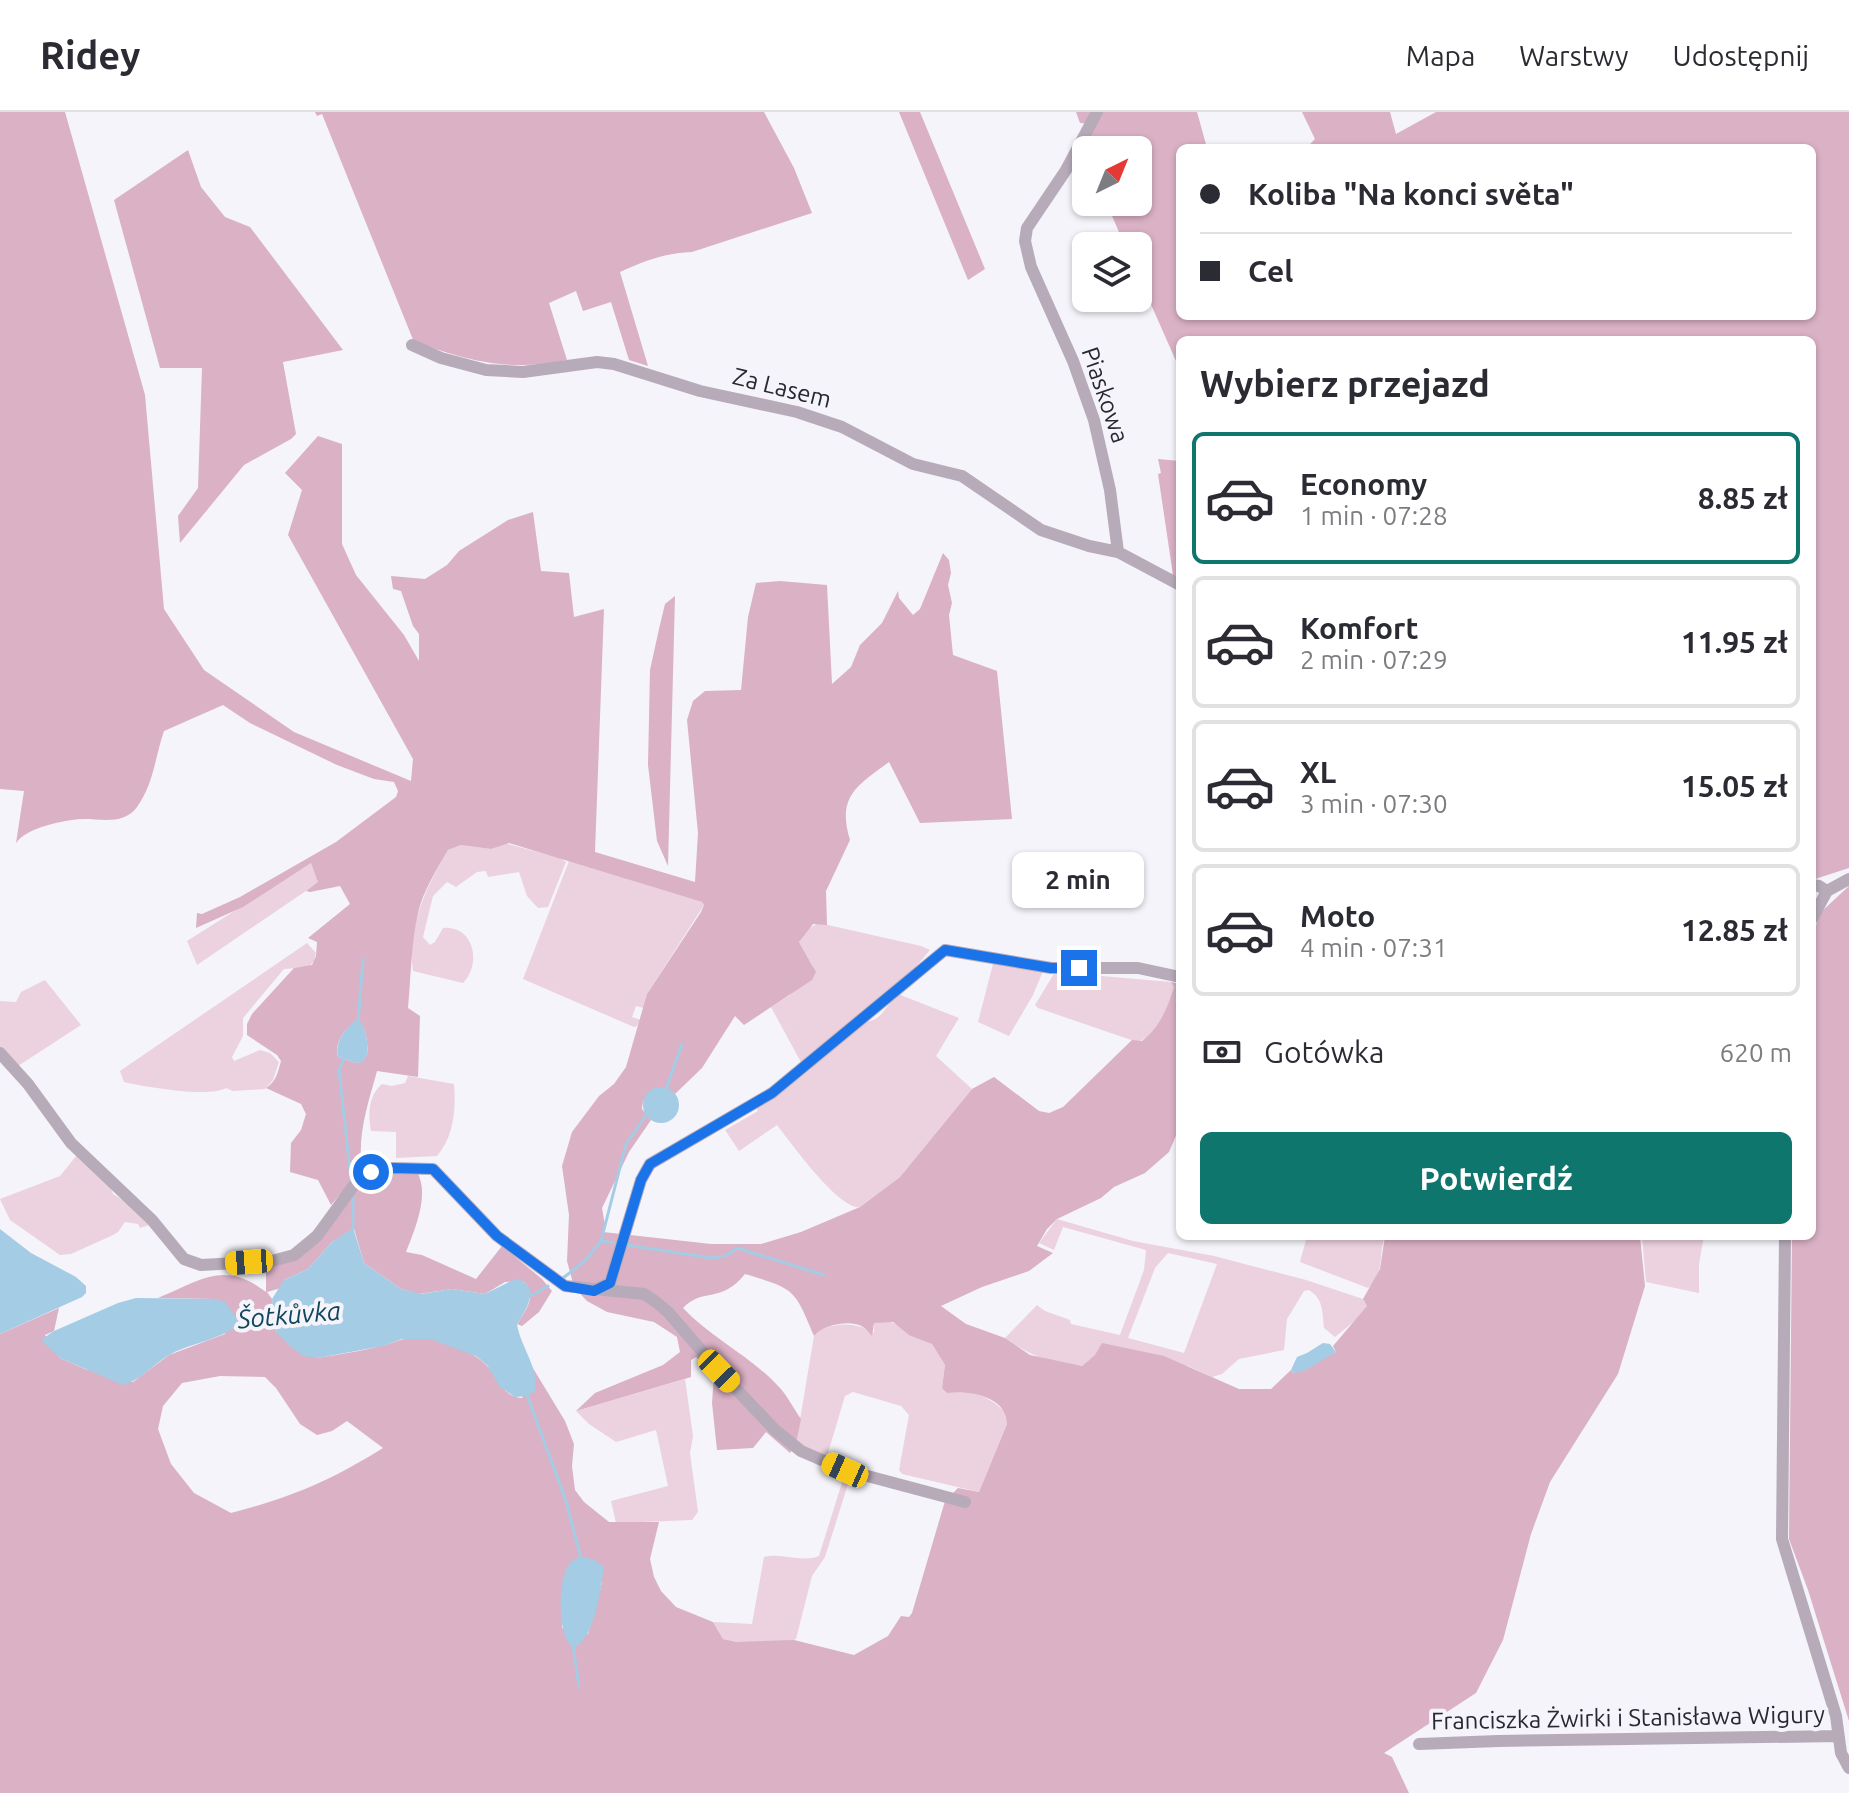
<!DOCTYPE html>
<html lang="pl">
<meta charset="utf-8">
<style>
:root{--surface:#fff;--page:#f2f2f3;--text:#2b2b33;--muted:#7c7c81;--line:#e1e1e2;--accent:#0f766e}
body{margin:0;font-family:Ubuntu,sans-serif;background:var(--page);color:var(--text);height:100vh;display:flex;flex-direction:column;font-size:30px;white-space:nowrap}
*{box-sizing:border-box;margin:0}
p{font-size:26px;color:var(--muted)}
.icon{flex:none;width:44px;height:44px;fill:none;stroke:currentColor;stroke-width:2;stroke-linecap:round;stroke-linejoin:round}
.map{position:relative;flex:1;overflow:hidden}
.details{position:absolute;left:1176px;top:224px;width:640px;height:904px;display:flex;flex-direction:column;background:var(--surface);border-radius:12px;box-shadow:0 2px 6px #0004}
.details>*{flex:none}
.guide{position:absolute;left:1176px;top:32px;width:640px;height:176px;border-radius:12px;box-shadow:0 2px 6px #0004;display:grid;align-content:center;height:176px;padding:0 24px;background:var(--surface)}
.needle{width:52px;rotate:43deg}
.controls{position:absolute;left:1072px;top:24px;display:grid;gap:16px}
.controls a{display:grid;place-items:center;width:80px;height:80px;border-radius:12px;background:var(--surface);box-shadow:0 2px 6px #0004;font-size:40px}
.end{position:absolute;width:36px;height:36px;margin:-18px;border:10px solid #1a73e8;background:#fff;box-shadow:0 0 0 4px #fff}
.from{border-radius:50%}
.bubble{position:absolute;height:56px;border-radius:12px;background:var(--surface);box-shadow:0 2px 6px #0004;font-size:26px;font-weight:700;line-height:56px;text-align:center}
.car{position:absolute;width:24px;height:48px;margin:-24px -12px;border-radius:10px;box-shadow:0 0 6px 2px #0007;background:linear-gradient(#f5c518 24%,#345 0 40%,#f5c518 0 76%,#345 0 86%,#f5c518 0)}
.guide b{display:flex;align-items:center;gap:28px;height:76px;font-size:30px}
.guide b+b{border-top:2px solid var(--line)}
.guide i{width:20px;height:20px;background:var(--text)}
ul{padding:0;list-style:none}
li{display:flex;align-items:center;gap:24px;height:132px;margin:0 16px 12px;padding:0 8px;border:4px solid var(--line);border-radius:12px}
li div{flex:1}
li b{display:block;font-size:30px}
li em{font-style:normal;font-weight:700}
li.active{border-color:var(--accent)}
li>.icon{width:72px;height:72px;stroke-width:1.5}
h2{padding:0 24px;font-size:36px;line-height:96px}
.pay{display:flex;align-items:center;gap:20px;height:88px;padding:0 24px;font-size:30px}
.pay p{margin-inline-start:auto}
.button{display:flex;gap:16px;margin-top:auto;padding:16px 24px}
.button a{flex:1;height:92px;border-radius:12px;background:var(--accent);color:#fff;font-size:32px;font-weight:700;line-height:92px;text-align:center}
header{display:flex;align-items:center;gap:48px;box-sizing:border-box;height:112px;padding:0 40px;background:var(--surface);border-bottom:2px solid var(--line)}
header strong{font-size:38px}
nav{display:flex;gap:44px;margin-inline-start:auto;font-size:28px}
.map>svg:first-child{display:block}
.green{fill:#ebd2de;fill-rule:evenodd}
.forest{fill:#dab1c5;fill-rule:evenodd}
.water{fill:#a4cce4}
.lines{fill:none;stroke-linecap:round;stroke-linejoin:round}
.stream{stroke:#a4cce4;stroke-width:3}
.minor{stroke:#b7abba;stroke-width:12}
.route{stroke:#1a73e8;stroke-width:10}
.labels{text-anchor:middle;stroke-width:8;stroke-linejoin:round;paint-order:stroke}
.street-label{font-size:24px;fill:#282732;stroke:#f4f4fa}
.water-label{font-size:26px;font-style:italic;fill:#12455e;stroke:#f4f4fa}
</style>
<header>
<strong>Ridey</strong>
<nav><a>Mapa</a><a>Warstwy</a><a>Udostępnij</a></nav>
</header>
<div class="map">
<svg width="1849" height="1681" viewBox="0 0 1849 1681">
<rect width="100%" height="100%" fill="#f4f4fa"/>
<path class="green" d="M504 731 560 746 566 750 548 795 538 796 527 784 519 760 488 765 486 759 477 760 456 775 447 770 433 784 423 825 430 833 435 830 443 816C474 813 482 852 463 871L413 859C406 817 427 773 448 738L461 733 491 737Z
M569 749 702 790 704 793 647 882 644 896 636 894 632 905 641 908 637 914 634 915 523 867Z
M311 751 319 770 197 853 187 829Z
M819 811 921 834 930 838 913 858 802 952 771 895 790 883 813 854 799 830 807 817Z
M307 831 316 841 314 849 309 855 284 857 243 906V924L232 945 234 949 260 938 270 941 279 950 273 968 265 977 233 979 226 976C209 986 146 975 124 970L120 959Z
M993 852 1043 859 1033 883 1009 924 978 910Z
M1055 860 1171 870 1174 875C1167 896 1160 923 1137 930L1038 896 1035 893Z
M45 868 81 913 18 954 0 938V889L16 890 21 880Z
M898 882 959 906 936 944 972 977 900 1065 860 1095C840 1099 791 1031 777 1013L739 1039 725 1018 758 999 756 995 865 910C884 908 885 893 898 882Z
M408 964 454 972C456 998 454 1024 437 1044L396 1046V1020L371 1019C368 1002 368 984 382 972L392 974 405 971Z
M77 1043 111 1076 113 1082 139 1098 149 1113 140 1116 138 1112 125 1110 118 1120 113 1123 71 1142 60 1143 10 1108 0 1087 60 1064Z
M1057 1107 1133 1129 1214 1144 1306 1168 1363 1187 1367 1194 1357 1207 1335 1225 1324 1216C1322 1199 1324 1188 1309 1178L1304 1179 1287 1207 1284 1238 1239 1247 1222 1262 1212 1265 1188 1254 1095 1243 1082 1254C1049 1250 1032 1245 1005 1226L1037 1193 1045 1199 1070 1208 1071 1212 1120 1223 1144 1158 1146 1138 1063 1115 1054 1138 1039 1131ZM1168 1141 1217 1152 1184 1241 1128 1226 1155 1156Z
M1307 1124H1385C1378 1142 1385 1164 1368 1176L1300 1150Z
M1642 1124H1704L1699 1152V1181L1646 1170Z
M886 1209C898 1211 918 1226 932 1232L945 1253 942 1276C952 1281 957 1277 967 1279 983 1283 996 1290 1007 1302V1312L979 1380 902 1362 899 1358 909 1303 901 1294 853 1280 845 1284 828 1341 825 1344 796 1332 814 1224 817 1219C837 1210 856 1210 874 1221V1211Z
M685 1267 693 1324 690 1341 698 1400 692 1408 616 1411 611 1389 668 1374 656 1318 616 1330 589 1312 576 1299Z
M844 1364 850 1366 825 1445 812 1464 796 1527C776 1535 744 1532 723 1527L713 1510 752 1512 764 1445C782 1440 801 1451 819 1444Z"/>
<path class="forest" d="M0 0H65L145 283 164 497 204 558 294 620 411 669 413 647 288 423 302 378 285 361 318 324 342 332V432L356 463 404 523 419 549V522L413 514 401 479 393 477 391 464 425 467 447 453 459 439 508 408 533 400 541 459 569 461 574 505 604 497 595 740 695 770 698 721 687 608 693 589 705 579 741 578 748 505 756 471 780 469 827 473 832 572 851 555 860 533 882 511 898 479 899 486 913 503 920 497 943 441 949 448 951 461 948 473 952 491 949 503 953 543 997 559 1012 707 920 711 889 650C856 674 837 685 850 728L826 779 827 813 813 812 799 830 816 860 812 868 744 913 735 904 702 956 675 982 667 976C653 979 643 981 642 997L651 1008 629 1040 602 1096 605 1113 603 1120 711 1132H761L801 1120 860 1095 900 1065 972 977 994 965 1039 999 1049 1001 1063 995 1132 928 1142 929C1160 915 1167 897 1174 875L1171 870 1180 872V1014L1169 1040 1145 1061 1114 1075 1101 1086 1057 1107 1047 1117 1037 1134 1053 1141 1029 1159 982 1175 941 1194 966 1212 1005 1226 1030 1243 1082 1254 1095 1243 1102 1231 1164 1244 1239 1277H1271L1291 1258 1294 1261 1336 1240 1333 1234 1367 1194 1363 1187 1380 1157 1385 1124H1640L1645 1174 1618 1262 1550 1370 1531 1422 1503 1528 1476 1581 1384 1641 1392 1645 1409 1681H0V1222L59 1196 54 1219 45 1223 60 1246 85 1257 133 1270 169 1243 225 1222 216 1187 158 1186C202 1168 224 1148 266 1180V1154L283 1151 356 1074 375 1062 417 1060C430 1082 415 1117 406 1140L422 1143 476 1167 502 1134 542 1167 552 1179 539 1200 522 1214 517 1212C526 1198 538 1183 523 1169L505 1170 485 1182 452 1177 419 1182 401 1177 364 1151 354 1117 332 1130 308 1157 284 1168 281 1176 267 1180 272 1187 276 1220 318 1246C340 1242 363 1239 385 1233 395 1230 404 1226 415 1225 436 1224 467 1236 483 1250 498 1262 499 1284 522 1286L534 1261 528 1248 565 1309 574 1332 572 1354 575 1378 584 1390 609 1410H659L650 1447 654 1465 661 1479 676 1495 713 1510 723 1527 737 1530 794 1528 854 1543 888 1524 901 1504 909 1505 912 1501 945 1389 958 1376 979 1380 1007 1312C1007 1284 968 1278 947 1281L942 1276 945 1253 932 1232 909 1223 893 1210 874 1211 872 1224C869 1221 867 1217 863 1215 851 1207 822 1213 814 1224 794 1176 795 1177 745 1162 721 1192 703 1175 683 1196 711 1226 752 1245 780 1276 788 1285 794 1297 801 1307L796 1332 790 1341 766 1320 753 1336 717 1338 712 1291 714 1263 696 1245 691 1248V1265L576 1299 595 1281 663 1253 680 1240 677 1225 654 1210 607 1200 587 1189 574 1175 567 1149 569 1103 562 1054 572 1020 599 984 614 972 626 955 647 882 701 800 704 793 702 790 509 731 491 737 461 733 448 738C437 757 423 779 418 801 411 831 411 865 408 896L420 904 418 965 377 959C368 992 357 1023 362 1057L331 1093 318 1068 290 1060 291 1031 301 1018 306 1002 301 992 266 976C276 970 278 960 281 949L277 943 247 923V912L252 902 294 856 312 853 316 844 317 830 308 826 350 792 340 774 310 780 306 779 318 770 311 751 243 795 196 816 197 801 202 802 240 785 336 730 396 685 398 679 394 670 374 667 337 653 250 611 223 593 164 619C155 645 154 671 137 695 122 716 94 704 72 708 56 710 26 717 16 731L24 679 0 677ZM357 908C367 915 367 930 368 941L363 949 356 951 338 945C333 931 346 916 357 908ZM220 1264 265 1265 276 1276 300 1312 317 1323 332 1319 347 1309 383 1336C330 1369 292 1385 231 1401L194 1381 171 1352 158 1317 163 1294 182 1271ZM564 1469 602 1471 588 1522 562 1516Z
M315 0H764L794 56 812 101 692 140C665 141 644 149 620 160L648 254 629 248 611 190 583 199 576 179 549 191 567 248C505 260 472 249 414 230L322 2 317 4Z
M899 0H920L985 157 968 168Z
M1076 0H1197L1207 36H1180V204H1812V36H1290L1310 32 1315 27 1302 0H1390L1396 22 1436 0H1849V756L1812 768V228H1180V258L1138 163V134H1125L1106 90H1138V38H1086V57L1079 45 1094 12 1080 11Z
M188 38 201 75 225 105 250 115 343 238 283 250 296 322 291 327 244 353 180 431 178 404 198 376 202 256H160L114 88Z
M1158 347 1180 349V468L1173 463 1158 362 1161 361Z
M675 484 668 754 657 729 648 653 649 606 650 558 659 517 665 492Z
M1849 774V1609L1808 1478 1789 1427 1792 1124H1812V824L1821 800Z"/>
<path class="water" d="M357 907C367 914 367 930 368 941L363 950 356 951 338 945C334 930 346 916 357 907Z
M643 993a18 18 0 1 1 36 0a18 18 0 1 1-36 0Z
M353 1116 364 1151 401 1177 421 1182 452 1177 485 1182 515 1167 523 1169 530 1176C532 1190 524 1201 517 1212 520 1234 540 1257 535 1279L528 1284 515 1285 500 1275 487 1253 476 1244 430 1227H402L383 1234 318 1246 303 1244 291 1235 276 1220 272 1187 284 1168 308 1157 332 1130Z
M0 1117 31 1141 76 1165 86 1174V1181L82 1185 0 1222Z
M136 1186 216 1187 225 1190 240 1211C222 1228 193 1230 171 1242 154 1251 142 1268 123 1273L60 1246 43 1230 42 1227 54 1219 118 1191Z
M1323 1231 1330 1232 1336 1240 1304 1259 1294 1261 1291 1258 1297 1245 1307 1241Z
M581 1444 594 1448 604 1455C601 1476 595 1528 573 1536 557 1525 557 1466 570 1451 571 1449 579 1445 581 1444Z"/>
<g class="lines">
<path class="stream" d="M358 911 363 847
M345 944 339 958 351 1067
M666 977 682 932
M353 1084V1116
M601 1129 626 1032 647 1002
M627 1133 711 1146 726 1144 737 1136 824 1163
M563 1166 585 1149 601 1129 615 1131
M530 1184 548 1174
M238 1210 277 1202
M527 1283 566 1389 581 1446
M573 1534 579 1574"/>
<path class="minor" d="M1097 0 1066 58 1027 116 1025 129 1031 155 1073 249 1094 308 1110 378 1118 440 1180 473
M412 233 441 246 486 258 523 260 597 250 614 252 700 279 797 300 842 315 913 352 962 364 1041 418 1089 434 1118 440
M1812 773 1819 774 1827 779
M1827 779 1849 767
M1812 807 1827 779
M0 941 28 972 71 1031 152 1108 184 1147 201 1153 272 1149 294 1143 317 1124 357 1069 371 1060 391 1056 433 1057 497 1124 565 1174 644 1182 656 1190 668 1200 719 1259 775 1318 801 1339 845 1358 965 1390
M1785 1124 1782 1427 1836 1604 1841 1641 1849 1656
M599 1176 610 1171 641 1068 650 1052 772 981 945 838 1051 856H1138L1180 865
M1419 1632 1498 1629 1838 1624"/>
</g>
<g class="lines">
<path class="route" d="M371 1060 391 1056 433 1057 497 1124 565 1174 594 1179 610 1171 641 1068 650 1052 772 981 945 838 1051 856H1079"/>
</g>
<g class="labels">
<g class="street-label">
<text transform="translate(782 276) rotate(14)" y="8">Za Lasem</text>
<text transform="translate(1105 283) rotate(71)" y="8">Piaskowa</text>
<text transform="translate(1628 1606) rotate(-1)" y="8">Franciszka Żwirki i Stanisława Wigury</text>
</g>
<g class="water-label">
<text transform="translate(289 1203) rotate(-5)" y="9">Šotkůvka</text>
</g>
</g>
</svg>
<div class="controls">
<a><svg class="needle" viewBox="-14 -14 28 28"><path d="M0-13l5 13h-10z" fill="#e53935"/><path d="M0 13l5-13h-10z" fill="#7c7c81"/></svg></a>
<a><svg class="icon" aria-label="layers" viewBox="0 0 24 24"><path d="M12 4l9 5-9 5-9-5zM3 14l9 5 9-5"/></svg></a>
</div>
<i class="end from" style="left:371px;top:1060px"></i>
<i class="end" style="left:1079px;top:856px"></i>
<div class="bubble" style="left:1012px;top:740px;width:132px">2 min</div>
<i class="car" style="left:249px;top:1150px;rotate:266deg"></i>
<i class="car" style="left:719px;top:1259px;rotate:136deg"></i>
<i class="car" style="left:845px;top:1358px;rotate:294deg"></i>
<div class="guide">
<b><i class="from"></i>Koliba &quot;Na konci světa&quot;</b>
<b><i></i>Cel</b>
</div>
<section class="details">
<h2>Wybierz przejazd</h2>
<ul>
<li class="active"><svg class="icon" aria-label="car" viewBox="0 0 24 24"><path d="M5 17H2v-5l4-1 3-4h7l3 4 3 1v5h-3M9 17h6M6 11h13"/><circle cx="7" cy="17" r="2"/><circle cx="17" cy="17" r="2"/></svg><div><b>Economy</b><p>1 min · 07:28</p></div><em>8.85 zł</em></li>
<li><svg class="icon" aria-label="car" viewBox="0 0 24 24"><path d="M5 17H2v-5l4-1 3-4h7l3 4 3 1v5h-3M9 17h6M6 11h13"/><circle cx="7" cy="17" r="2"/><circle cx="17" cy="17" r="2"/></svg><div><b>Komfort</b><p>2 min · 07:29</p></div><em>11.95 zł</em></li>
<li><svg class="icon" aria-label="car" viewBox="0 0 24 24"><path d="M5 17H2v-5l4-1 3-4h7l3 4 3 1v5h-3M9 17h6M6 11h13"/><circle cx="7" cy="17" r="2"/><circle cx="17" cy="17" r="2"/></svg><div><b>XL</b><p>3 min · 07:30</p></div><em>15.05 zł</em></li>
<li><svg class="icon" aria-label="car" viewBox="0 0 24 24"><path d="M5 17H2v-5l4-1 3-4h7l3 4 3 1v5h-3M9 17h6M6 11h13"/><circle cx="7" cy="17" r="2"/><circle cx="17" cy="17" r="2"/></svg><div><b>Moto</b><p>4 min · 07:31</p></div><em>12.85 zł</em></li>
</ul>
<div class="pay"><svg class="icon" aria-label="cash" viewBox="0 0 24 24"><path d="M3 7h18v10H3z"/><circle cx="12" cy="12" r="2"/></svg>Gotówka<p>620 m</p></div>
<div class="button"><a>Potwierdź</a></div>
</section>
</div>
